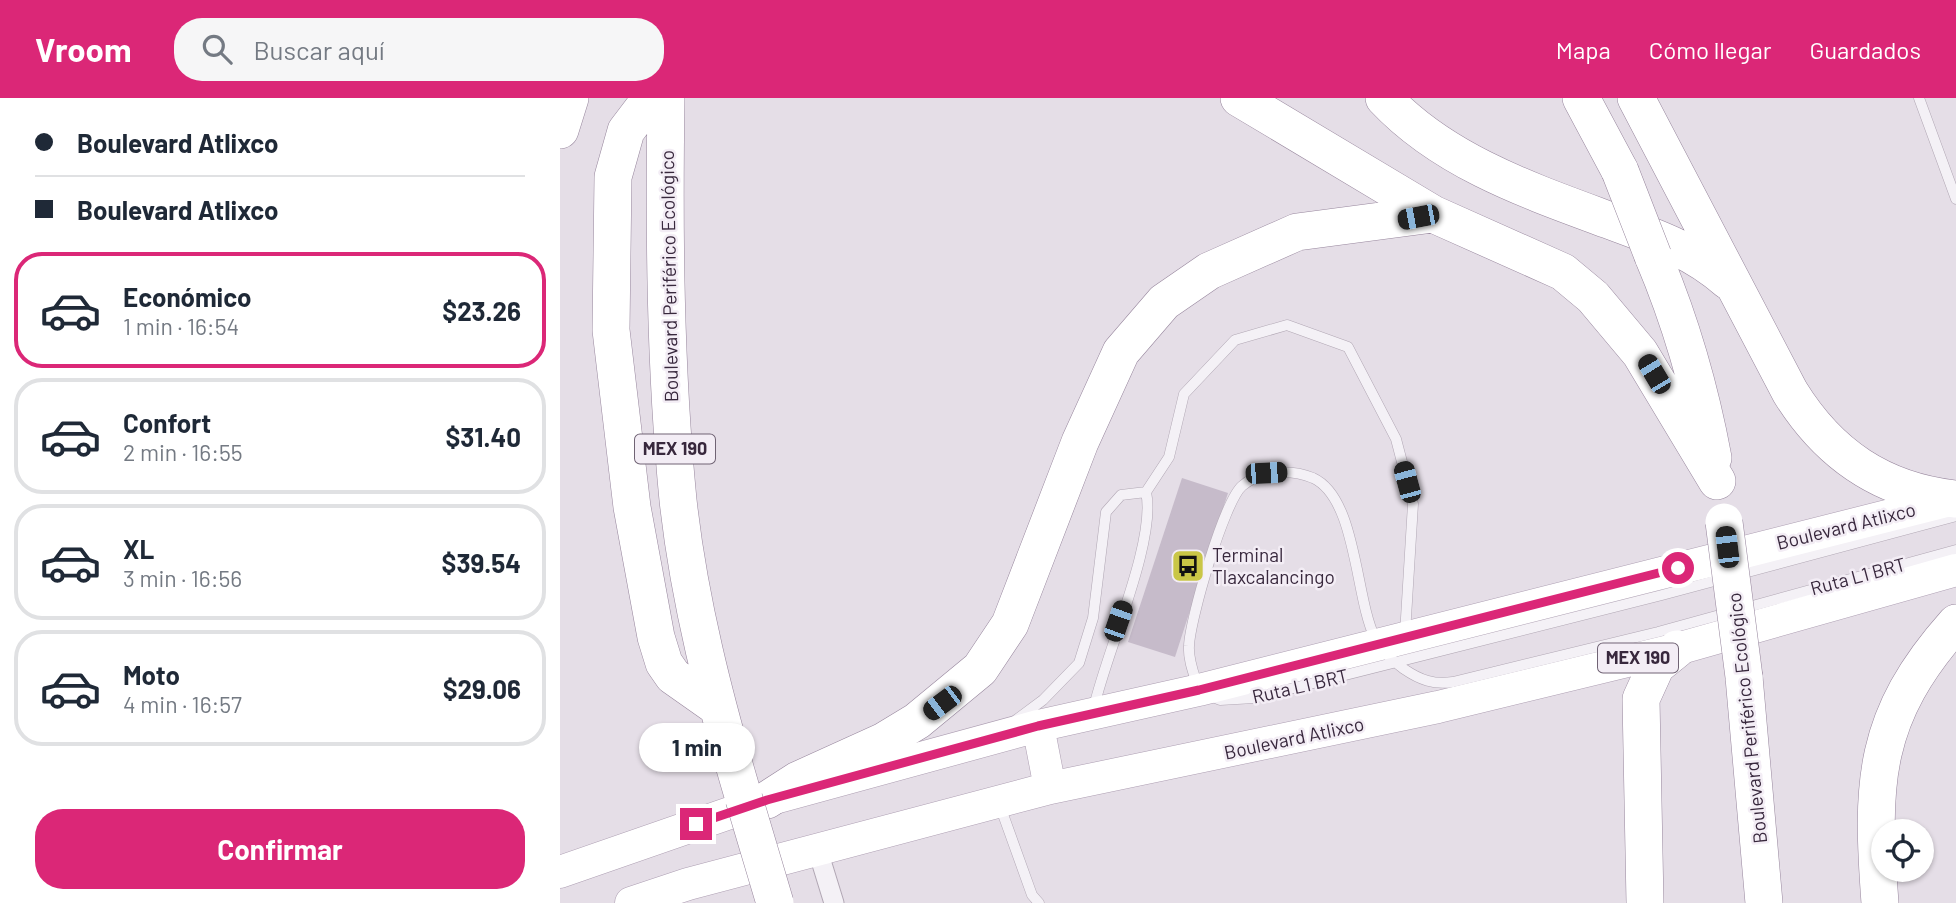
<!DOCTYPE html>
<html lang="es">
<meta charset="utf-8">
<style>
:root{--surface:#fff;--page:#f6f6f7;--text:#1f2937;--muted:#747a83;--line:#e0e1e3;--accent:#db2777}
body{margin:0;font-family:Barlow,sans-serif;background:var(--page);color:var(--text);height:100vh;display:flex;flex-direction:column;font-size:26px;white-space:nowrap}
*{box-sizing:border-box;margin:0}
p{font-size:23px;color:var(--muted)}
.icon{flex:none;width:38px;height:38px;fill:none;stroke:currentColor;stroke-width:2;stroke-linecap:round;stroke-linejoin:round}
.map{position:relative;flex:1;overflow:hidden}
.sheet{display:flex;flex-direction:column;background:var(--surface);width:560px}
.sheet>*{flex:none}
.top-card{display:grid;align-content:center;height:154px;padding:0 35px;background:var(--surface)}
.fabs{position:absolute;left:1311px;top:721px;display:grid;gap:14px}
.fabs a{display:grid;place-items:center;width:63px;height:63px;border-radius:50%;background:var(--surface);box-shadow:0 2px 5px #0004;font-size:35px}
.end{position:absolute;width:32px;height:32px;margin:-16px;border:9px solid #db2777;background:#fff;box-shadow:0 0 0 4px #fff}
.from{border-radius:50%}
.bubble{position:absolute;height:49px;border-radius:24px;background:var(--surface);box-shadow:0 2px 5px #0004;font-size:23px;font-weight:700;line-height:49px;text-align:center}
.car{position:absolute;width:21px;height:42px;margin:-21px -10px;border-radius:9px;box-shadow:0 0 5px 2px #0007;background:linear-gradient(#222 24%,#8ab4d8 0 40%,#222 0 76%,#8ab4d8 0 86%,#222 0)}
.top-card b{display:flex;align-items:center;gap:24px;height:66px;font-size:26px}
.top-card b+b{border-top:2px solid var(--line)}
.top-card i{width:18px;height:18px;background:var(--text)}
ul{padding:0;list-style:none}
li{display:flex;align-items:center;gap:21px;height:116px;margin:0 14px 10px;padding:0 21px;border:4px solid var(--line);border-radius:28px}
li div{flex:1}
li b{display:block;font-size:26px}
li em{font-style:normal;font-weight:700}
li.current{border-color:var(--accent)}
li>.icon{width:63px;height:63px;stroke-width:1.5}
.action{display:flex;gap:14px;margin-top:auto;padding:14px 35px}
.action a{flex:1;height:80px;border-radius:28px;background:var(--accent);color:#fff;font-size:28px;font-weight:700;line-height:80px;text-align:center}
header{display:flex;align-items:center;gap:42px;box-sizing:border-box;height:98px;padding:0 35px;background:var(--accent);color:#fff}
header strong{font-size:33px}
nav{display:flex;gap:38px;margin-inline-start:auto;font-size:24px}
.search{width:490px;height:63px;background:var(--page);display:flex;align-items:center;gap:18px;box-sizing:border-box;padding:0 24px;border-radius:28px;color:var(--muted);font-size:26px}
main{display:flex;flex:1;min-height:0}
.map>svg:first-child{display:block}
.building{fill:#c6bbca}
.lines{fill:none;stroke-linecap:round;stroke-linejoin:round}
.lane-casing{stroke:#b1a7b4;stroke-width:11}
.street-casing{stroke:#b1a7b4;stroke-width:21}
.primary-casing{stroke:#ad9eb2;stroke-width:33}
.highway-casing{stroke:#97869d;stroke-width:38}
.lane{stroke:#f4f1f6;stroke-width:10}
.street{stroke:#f4f1f6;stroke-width:19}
.primary{stroke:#fff;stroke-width:32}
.highway{stroke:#fff;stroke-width:37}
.highway-bridge-casing{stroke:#97869d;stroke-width:38;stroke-linecap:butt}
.highway-bridge{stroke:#fff;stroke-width:37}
.route{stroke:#db2777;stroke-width:9}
.labels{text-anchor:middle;stroke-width:5;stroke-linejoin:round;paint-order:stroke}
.shield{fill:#f3edf5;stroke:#706374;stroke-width:2}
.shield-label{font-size:18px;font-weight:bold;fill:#38283d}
.street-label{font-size:19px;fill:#38283d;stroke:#f3edf5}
.poi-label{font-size:19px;fill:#38283d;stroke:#f3edf5;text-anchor:start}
</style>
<header>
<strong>Vroom</strong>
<div class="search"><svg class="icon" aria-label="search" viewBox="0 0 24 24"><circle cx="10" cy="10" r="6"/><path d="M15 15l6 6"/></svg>Buscar aquí</div>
<nav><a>Mapa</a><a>Cómo llegar</a><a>Guardados</a></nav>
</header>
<main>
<section class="sheet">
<div class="top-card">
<b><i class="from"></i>Boulevard Atlixco</b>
<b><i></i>Boulevard Atlixco</b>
</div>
<ul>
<li class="current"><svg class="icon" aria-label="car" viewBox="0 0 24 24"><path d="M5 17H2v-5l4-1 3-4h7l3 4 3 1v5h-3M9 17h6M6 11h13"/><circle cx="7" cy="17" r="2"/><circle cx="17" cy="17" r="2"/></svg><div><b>Económico</b><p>1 min · 16:54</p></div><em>$23.26</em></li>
<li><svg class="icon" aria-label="car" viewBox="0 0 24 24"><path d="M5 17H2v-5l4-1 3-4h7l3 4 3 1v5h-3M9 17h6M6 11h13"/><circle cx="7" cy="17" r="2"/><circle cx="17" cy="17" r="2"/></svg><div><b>Confort</b><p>2 min · 16:55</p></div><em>$31.40</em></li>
<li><svg class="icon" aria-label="car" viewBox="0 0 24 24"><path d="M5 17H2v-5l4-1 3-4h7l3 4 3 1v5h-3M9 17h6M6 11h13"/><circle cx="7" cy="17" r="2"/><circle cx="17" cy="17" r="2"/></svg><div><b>XL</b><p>3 min · 16:56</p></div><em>$39.54</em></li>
<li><svg class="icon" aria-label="car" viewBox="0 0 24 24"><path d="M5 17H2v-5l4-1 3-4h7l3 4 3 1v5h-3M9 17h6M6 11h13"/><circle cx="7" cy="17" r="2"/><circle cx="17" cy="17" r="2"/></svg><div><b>Moto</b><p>4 min · 16:57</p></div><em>$29.06</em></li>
</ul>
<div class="action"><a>Confirmar</a></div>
</section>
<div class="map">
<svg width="1396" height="805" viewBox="0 0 1396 805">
<rect width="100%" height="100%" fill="#e5dee7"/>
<path class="building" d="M622 380 668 395 615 559 568 544Z"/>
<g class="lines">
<defs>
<path id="lane" d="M1359 0 1396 101
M586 394 609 359 624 296 675 242 727 227 788 249 836 341 853 406 845 536
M638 589C634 576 628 562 629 548 630 521 664 404 682 388 700 372 731 371 753 380 797 400 795 500 815 540 821 552 833 563 844 571 860 582 874 587 893 584L1098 534 1396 452
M653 599 660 602 694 600 1102 497 1396 418
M456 622 483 602 519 565 533 520 546 414 561 397 586 394C597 442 546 555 534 609
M440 708 472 797 479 805"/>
<path id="street" d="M258 753 274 805"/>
<path id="primary" d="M478 628 490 690
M0 774 207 702 478 628 639 592 1394 401
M71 805 128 786 490 690 878 609 1117 551 1396 472"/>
<path id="highway" d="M91 0 66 33 53 79 51 232 72 409 96 539 104 565 113 578 157 609
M106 0C104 134 105 269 118 402 129 503 155 603 184 701
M679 0 873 116
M824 0C884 64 970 93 1051 123 1094 139 1133 152 1168 183
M1021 0 1060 73
M1076 0 1230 294C1269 357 1322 393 1396 401
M0 32 10 0
M1093 158C1121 224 1140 290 1153 360
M1184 579 1204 805
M207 702 238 682 324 643 357 623 420 571 450 526 520 344 561 254 604 204 649 173 737 134 873 116 1003 174 1033 199 1080 255 1157 383
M1085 805 1081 601 1096 568 1117 551
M1320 805C1311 685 1312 619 1396 525"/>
</defs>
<use href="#lane" class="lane-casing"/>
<use href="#street" class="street-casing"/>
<use href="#primary" class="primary-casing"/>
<use href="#highway" class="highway-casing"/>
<use href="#lane" class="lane"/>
<use href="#street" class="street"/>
<use href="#primary" class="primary"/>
<use href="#highway" class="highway"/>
<defs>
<path id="highway-bridge" d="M1060 73 1093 158
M1164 424 1184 579
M184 701 215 805"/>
</defs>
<use href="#highway-bridge" class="highway-bridge-casing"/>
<use href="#highway-bridge" class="highway-bridge"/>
</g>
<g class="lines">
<path class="route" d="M136 726 207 702 478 628 639 592 1118 470"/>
</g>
<defs>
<symbol id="bus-square" viewBox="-11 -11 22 22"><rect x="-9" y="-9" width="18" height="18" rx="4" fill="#c9c646" stroke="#f3edf5"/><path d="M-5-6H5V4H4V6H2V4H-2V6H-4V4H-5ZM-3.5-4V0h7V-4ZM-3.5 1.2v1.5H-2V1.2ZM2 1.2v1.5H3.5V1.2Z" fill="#111"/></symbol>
</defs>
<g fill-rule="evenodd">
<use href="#bus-square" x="609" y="449" width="38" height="38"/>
</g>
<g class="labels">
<g class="shield">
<rect x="75" y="336.5" width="80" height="29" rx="5"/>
<rect x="1038" y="545.5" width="80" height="29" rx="5"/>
</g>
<g class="shield-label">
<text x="115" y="357">MEX 190</text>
<text x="1078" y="566">MEX 190</text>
</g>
<g class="street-label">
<text transform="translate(109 178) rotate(-91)" y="7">Boulevard Periférico Ecológico</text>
<text transform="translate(1286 428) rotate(-14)" y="7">Boulevard Atlixco</text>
<text transform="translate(1298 478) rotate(-15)" y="7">Ruta L1 BRT</text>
<text transform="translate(740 588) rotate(-13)" y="7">Ruta L1 BRT</text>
<text transform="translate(1187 620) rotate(-96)" y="7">Boulevard Periférico Ecológico</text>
<text transform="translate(734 640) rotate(-12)" y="7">Boulevard Atlixco</text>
</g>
<g class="poi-label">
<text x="652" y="464">Terminal<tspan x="652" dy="22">Tlaxcalancingo</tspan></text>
</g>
</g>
</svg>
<div class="fabs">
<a><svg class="icon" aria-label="locate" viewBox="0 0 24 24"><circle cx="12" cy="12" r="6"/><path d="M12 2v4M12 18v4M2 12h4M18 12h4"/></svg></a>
</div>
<i class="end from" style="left:1118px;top:470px"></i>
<i class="end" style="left:136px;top:726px"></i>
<div class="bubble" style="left:79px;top:625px;width:116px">1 min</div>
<i class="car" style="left:858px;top:119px;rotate:259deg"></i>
<i class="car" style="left:1094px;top:276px;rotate:329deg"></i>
<i class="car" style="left:706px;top:375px;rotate:87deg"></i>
<i class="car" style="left:847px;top:384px;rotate:345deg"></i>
<i class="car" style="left:1167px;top:449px;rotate:353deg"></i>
<i class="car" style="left:558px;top:523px;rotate:19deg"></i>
<i class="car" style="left:382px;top:605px;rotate:233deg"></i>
</div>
</main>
